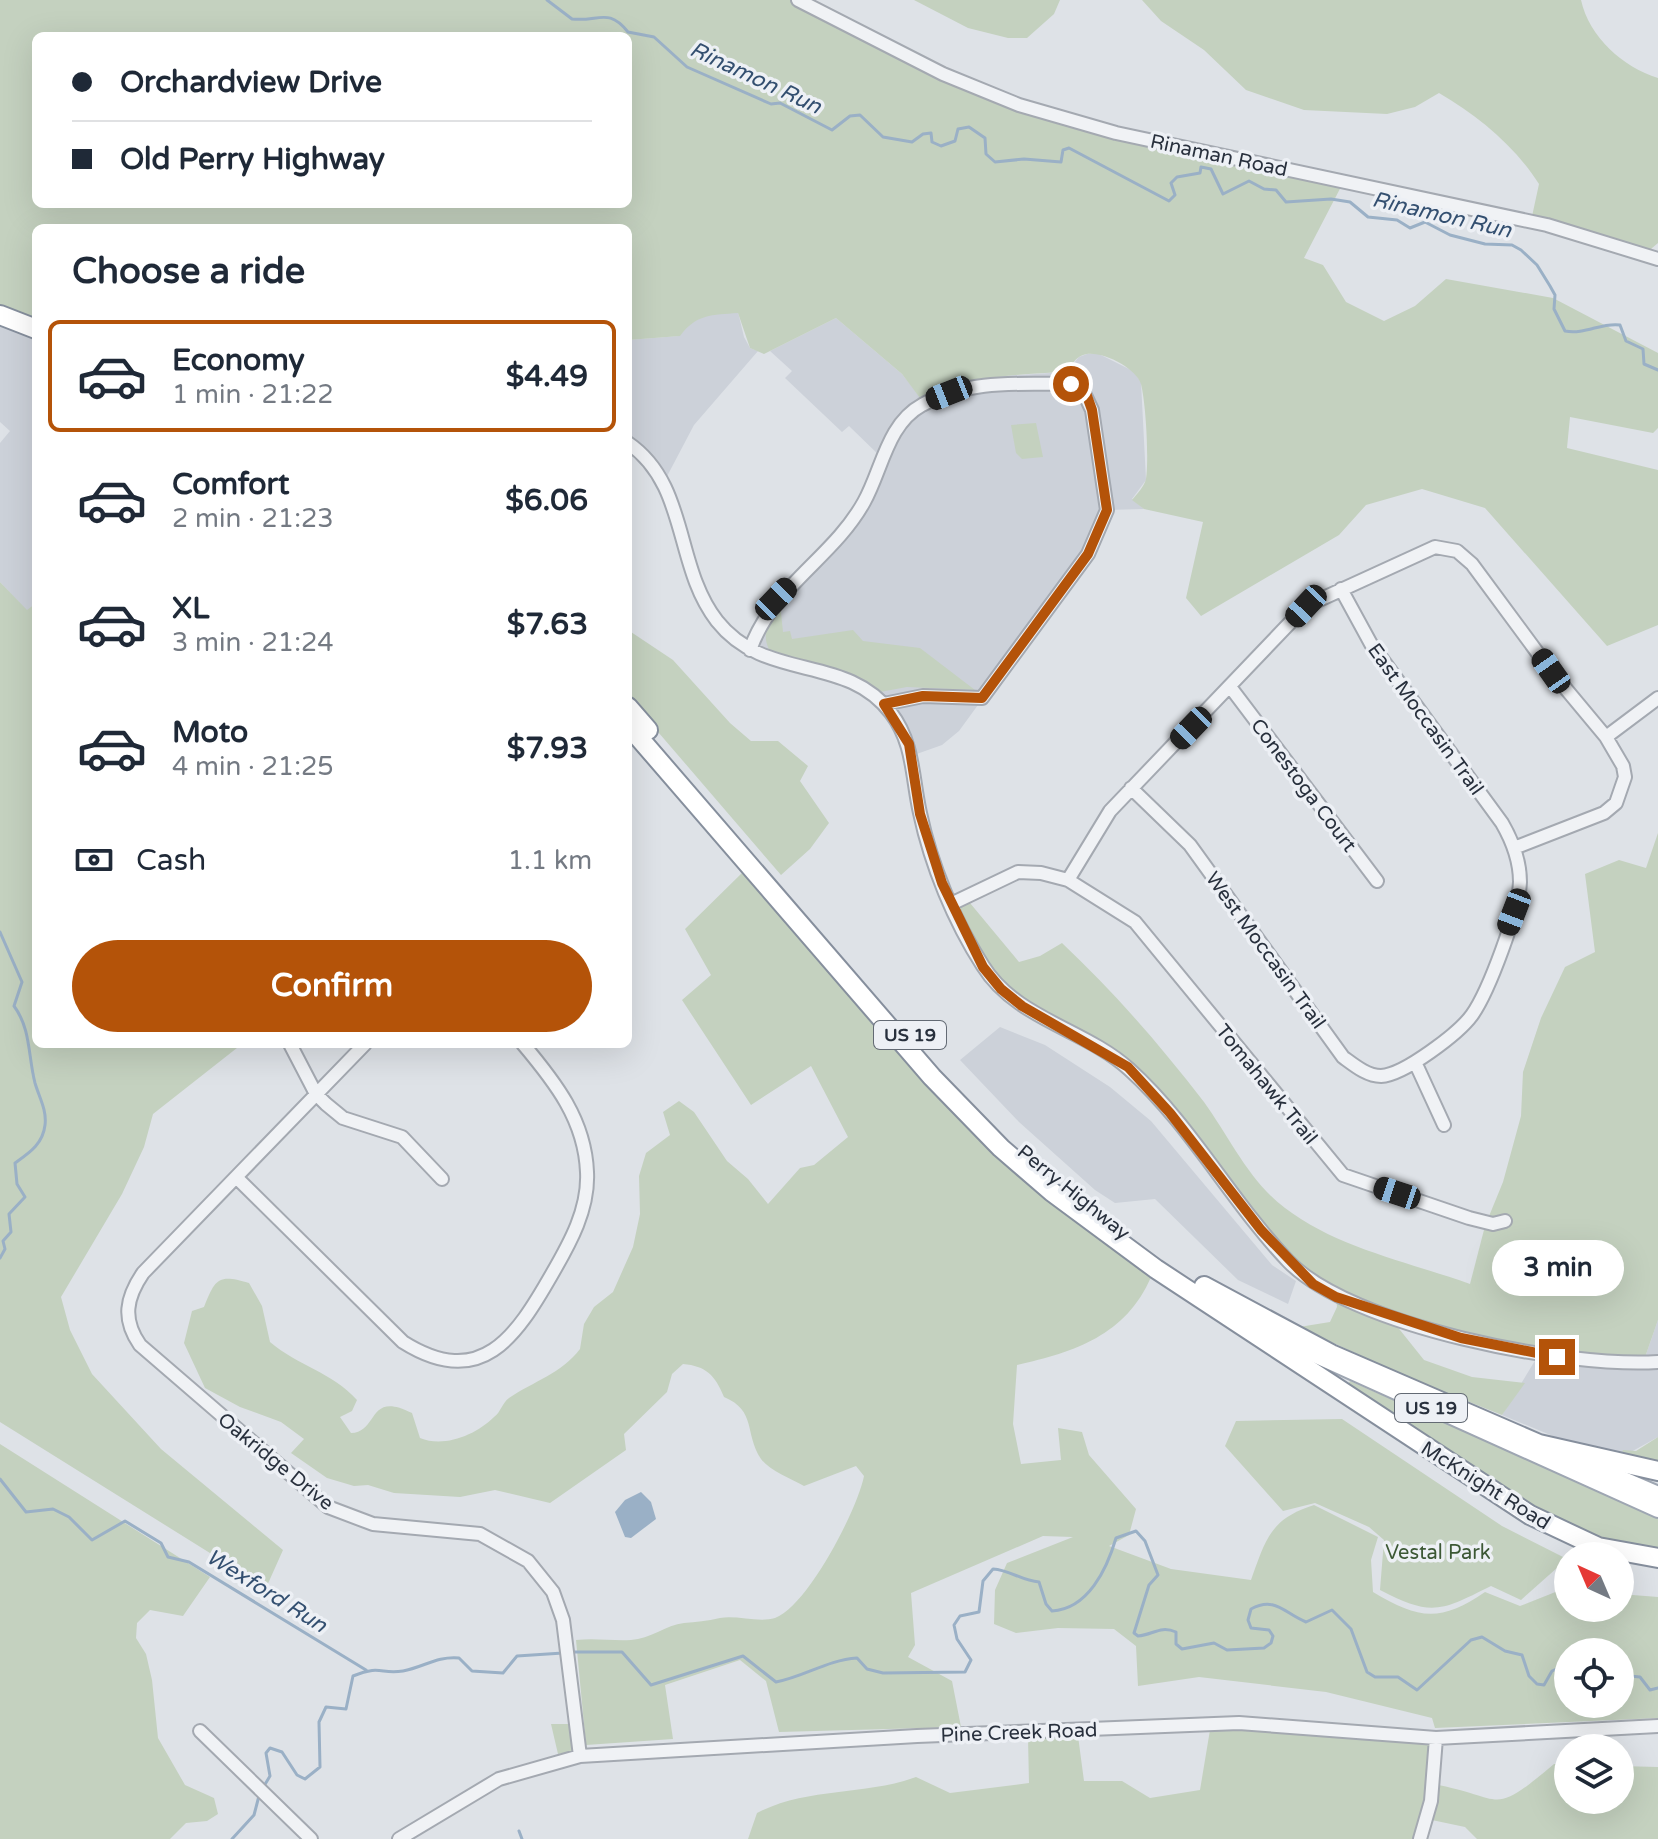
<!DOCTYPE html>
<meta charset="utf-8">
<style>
:root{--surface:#fff;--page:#f2f2f3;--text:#1f2937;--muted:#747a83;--line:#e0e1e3;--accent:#b45309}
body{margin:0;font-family:"Varela Round",sans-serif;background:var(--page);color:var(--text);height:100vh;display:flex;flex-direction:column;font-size:30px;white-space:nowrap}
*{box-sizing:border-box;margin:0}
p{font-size:26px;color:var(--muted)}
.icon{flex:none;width:44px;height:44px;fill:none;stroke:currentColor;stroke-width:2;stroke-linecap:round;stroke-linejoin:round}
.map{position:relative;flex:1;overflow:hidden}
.drawer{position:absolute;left:32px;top:224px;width:600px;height:824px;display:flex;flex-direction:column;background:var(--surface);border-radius:12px;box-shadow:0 8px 32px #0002}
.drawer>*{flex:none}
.banner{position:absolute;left:32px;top:32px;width:600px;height:176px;border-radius:12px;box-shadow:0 8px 32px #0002;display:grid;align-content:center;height:176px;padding:0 40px;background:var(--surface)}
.needle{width:52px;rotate:316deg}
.fabs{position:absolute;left:1554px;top:1542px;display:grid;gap:16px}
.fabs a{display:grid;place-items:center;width:80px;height:80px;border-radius:50%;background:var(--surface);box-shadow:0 8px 32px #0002;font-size:40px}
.end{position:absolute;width:36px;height:36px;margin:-18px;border:10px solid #b45309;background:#fff;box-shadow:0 0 0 4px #fff}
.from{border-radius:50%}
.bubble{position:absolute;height:56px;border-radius:28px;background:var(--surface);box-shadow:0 8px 32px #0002;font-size:26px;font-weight:800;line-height:56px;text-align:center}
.car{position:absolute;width:24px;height:48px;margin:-24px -12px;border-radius:10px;box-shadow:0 0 6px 2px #0007;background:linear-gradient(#222 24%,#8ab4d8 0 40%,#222 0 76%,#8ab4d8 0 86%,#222 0)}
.banner b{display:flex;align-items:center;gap:28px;height:76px;font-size:30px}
.banner b+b{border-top:2px solid var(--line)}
.banner i{width:20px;height:20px;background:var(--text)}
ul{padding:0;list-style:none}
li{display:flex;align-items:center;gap:24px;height:112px;margin:0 16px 12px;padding:0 24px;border:4px solid transparent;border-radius:12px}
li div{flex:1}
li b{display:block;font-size:30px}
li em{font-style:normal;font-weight:800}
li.active{border-color:var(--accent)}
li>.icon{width:72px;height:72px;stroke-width:1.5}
h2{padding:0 40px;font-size:36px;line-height:96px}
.pay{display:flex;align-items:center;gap:20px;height:88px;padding:0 40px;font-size:30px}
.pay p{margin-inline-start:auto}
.button{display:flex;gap:16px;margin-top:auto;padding:16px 40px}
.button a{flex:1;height:92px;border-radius:48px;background:var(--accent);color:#fff;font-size:32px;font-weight:800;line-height:92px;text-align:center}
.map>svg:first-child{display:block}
.built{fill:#ccd1d9}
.green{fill:#c4d1bf;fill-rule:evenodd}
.water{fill:#9ab0c6}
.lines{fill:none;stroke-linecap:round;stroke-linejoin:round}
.stream{stroke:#9ab0c6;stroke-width:3}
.minor-casing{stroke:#a4a9b1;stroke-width:16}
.major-casing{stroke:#9ea6b2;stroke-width:20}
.highway-casing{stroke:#868f9d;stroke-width:22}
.minor{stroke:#f0f2f5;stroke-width:12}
.major{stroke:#fff;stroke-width:16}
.highway{stroke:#fff;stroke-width:18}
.route{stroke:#b45309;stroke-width:10}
.labels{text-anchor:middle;stroke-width:7;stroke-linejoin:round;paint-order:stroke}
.shield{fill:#edf0f5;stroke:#636a74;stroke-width:2}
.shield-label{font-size:18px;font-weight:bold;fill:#28303d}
.street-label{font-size:20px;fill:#28303d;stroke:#edf0f5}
.park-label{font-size:20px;fill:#3c5835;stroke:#edf0f5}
.water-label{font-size:22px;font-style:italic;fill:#334f70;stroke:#edf0f5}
</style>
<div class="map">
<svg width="1658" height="1839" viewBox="0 0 1658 1839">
<rect width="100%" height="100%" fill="#dee2e7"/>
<path class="built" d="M738 312 744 337 750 348 758 351 694 425 664 482 628 443V340L679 336 691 321 704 315Z
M0 315 36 329V603L27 611 0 582V443L10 431 0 422Z
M836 318 902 374 921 398 949 385 987 377 1066 372 1079 357 1087 354 1097 353 1133 371 1141 382 1146 480 1132 499 1144 509 1107 510 1088 554 959 731 942 745 911 756 874 695 750 650 759 624 849 523 883 459 849 426 842 432 785 378 792 371 770 351Z
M1000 1027 1045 1045 1110 1087 1151 1121 1272 1265 1296 1281 1288 1304 1238 1280 1155 1199 1115 1203 1095 1190 1019 1122 960 1060Z
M1658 1320V1437L1620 1458 1577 1446 1502 1415 1539 1354 1643 1363Z"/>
<path class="green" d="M0 0H798L1019 105 1344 181 1304 258 1323 265 1346 302 1384 321 1415 306 1446 279 1553 298 1658 353V428L1653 433 1570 417 1567 448 1658 470V625L1607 646 1485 508 1422 489 1366 505 1339 535 1201 616 1186 598 1203 522 1144 509 1132 500C1137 494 1144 487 1146 479 1149 459 1146 404 1141 384 1136 368 1100 349 1083 355 1075 358 1071 366 1066 372 1015 374 968 377 920 398L902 374 836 318 764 354 750 348 738 313C712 315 696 314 680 336L628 340V228H36V329L0 315ZM36 36H628V204H36Z
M914 0H1060L1054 14 1027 38H1008L968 28Z
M1142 0H1581C1589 37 1623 67 1658 78V243L1645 254 1531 221 1539 184C1515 146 1477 115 1439 93L1415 107 1387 114 1304 110 1246 90 1204 50 1161 21Z
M1036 423 1043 457 1022 459 1016 453 1011 425Z
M0 582 27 610 36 603V722L33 724 36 728V1044H242L153 1114 144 1147 122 1194 61 1297 70 1330 92 1374 161 1449 283 1550 266 1588 0 1422Z
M780 603 783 632 790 631 792 639 853 630 863 641 920 648 975 690 907 687 880 692C844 665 806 671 770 651 760 634 769 618 780 603Z
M628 630 673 660 730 723 751 741H778L808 766 800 781 829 823 810 849 781 875 628 697Z
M1658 833V1320L1643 1363 1575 1360 1400 1319 1396 1325 1424 1360 1472 1377 1525 1383 1502 1415 1407 1377 1299 1327 1330 1322 1337 1307 1336 1297 1313 1284 1128 1068 1001 989 951 904 965 897 1019 962 1040 956 1062 943C1115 993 1160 1045 1204 1102 1230 1138 1249 1181 1285 1208 1337 1248 1409 1262 1470 1284L1485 1226 1503 1182 1521 1116 1523 1072 1541 1018 1565 967 1595 952 1585 874 1619 860 1646 868Z
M743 872C872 1022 986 1164 1151 1277 1126 1335 1075 1352 1017 1365L1013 1424 1021 1464 1061 1460 1058 1428 1082 1432 1089 1455 1136 1509 1129 1535 1109 1546 1171 1569 1251 1580C1266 1539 1270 1519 1314 1505L1378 1537 1371 1560 1373 1592C1418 1619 1440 1623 1485 1592L1520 1606 1568 1587V1608H1620V1594L1658 1597V1718L1435 1728 1432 1718 1326 1692 1199 1677 1138 1686 1136 1646 1114 1629 1058 1628 1016 1633 994 1624 995 1590 1007 1563 1073 1537 1043 1536 911 1593 915 1645 908 1657 952 1681 961 1727 779 1732 766 1681 740 1660 665 1685 673 1739 586 1745 576 1640C595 1638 613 1641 631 1640 650 1639 666 1625 684 1623 696 1622 707 1621 720 1618 737 1615 759 1623 775 1618 808 1606 858 1508 864 1476L856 1466 804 1486C791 1479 769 1470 761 1459 744 1433 757 1411 724 1397 715 1375 706 1366 683 1364L672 1374 667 1392 624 1434 626 1450 550 1503 495 1490 460 1497 394 1493 368 1485 354 1486 327 1478 291 1453 304 1439 281 1422 240 1407 205 1388 184 1343 192 1311 204 1307C215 1280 217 1273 249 1283L262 1306 270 1342C298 1366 332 1372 357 1400L352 1411 340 1417 351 1433C379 1432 367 1390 412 1413L420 1438C444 1448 476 1435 494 1417 501 1412 502 1403 509 1398 534 1381 561 1374 580 1349L584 1324 594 1307 613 1292 633 1247 640 1214 639 1176 646 1153 670 1135 663 1112 679 1101 694 1112 727 1161 748 1179 768 1204 800 1168 814 1165 848 1137 811 1066 751 1105 682 1000 711 975 685 929ZM1568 1652H1620V1704H1568Z
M1350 1381 1658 1517V1552C1541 1533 1444 1450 1346 1387Z
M1342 1419 1502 1526 1567 1559 1521 1600 1491 1586C1441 1611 1432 1617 1380 1590L1384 1540 1369 1527 1315 1503 1283 1511 1225 1446 1236 1421Z
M1658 1437V1466L1620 1458 1623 1450 1636 1451Z
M0 1444 210 1577 183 1616 150 1610 137 1623 136 1638 146 1654 152 1680 158 1738 185 1785 214 1798 218 1814 207 1821 186 1823 170 1839H0Z
M551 1724H569L573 1751 558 1754Z
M1211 1724 1436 1738 1433 1784C1506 1797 1489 1819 1554 1764H1568V1800H1620V1766L1658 1767V1839H1477L1465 1827 1427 1819 1420 1839H748L757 1813C807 1787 864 1796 916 1777L950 1793 1029 1783 1028 1738 1078 1736 1084 1781H1122L1150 1798 1200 1790Z"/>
<path class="water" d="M641 1492 651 1502 656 1519 631 1538 625 1537 615 1512 625 1500Z"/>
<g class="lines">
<path class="stream" d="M547 0 572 19C599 22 608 7 628 32L654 37 687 67 771 104 780 103 832 130 850 116 860 115 883 137 912 142 923 134 931 133 932 142 941 146 955 141 958 129 969 127 985 138 986 154 995 162 1024 159 1061 162 1063 150 1069 148 1169 201 1175 195 1171 183 1177 177 1200 173 1201 167 1211 169 1223 194 1249 181 1264 189 1276 190 1286 202 1331 199 1350 202 1368 217 1397 220 1410 228 1425 222 1450 235 1485 244 1512 245 1521 250 1537 265 1550 286 1555 295 1554 309 1565 331C1585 335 1602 322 1620 325L1626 341 1643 349 1644 364 1658 370
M0 932 22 982 14 1006C31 1029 28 1056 35 1083 39 1097 47 1110 45 1125 43 1144 29 1153 15 1163L17 1184 25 1197 9 1214 11 1232 3 1241 5 1249 0 1258
M0 1479 26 1512 53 1509 69 1517 92 1540 125 1521 161 1543 168 1557 189 1562 366 1670
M570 1652H622L651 1685 743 1656 776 1682C804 1677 827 1660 857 1658L867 1669 883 1673 965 1672 971 1660 957 1639 954 1625 960 1616 979 1612 983 1581 993 1569C1010 1570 1022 1581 1039 1582L1046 1604 1052 1611C1088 1609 1107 1569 1116 1538L1136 1531 1145 1541 1158 1575 1149 1585 1134 1633 1138 1636C1153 1635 1160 1625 1176 1632V1644L1182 1649 1214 1643 1227 1650 1264 1648 1271 1643 1273 1636 1269 1630 1251 1628 1248 1620 1251 1609C1275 1596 1284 1613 1306 1622L1332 1610 1351 1629 1367 1672 1375 1677H1398L1417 1690 1471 1640 1482 1637 1505 1651 1522 1655 1529 1676 1537 1684 1544 1685 1552 1671 1568 1664
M1620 1675 1640 1677 1650 1690 1658 1688
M264 1786 270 1776 266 1753 270 1748 282 1752 297 1775 305 1779 320 1767 319 1722 326 1707 346 1709 353 1676C382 1664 380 1675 403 1671 424 1667 437 1656 459 1658L472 1671 503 1673 517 1656 563 1653
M519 1831 522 1839
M232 1839 254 1815 260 1792"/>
<defs>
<path id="minor" d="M798 0 943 74 1019 105 1116 133 1547 225 1658 259
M628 443C689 485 674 566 717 621 766 683 846 653 891 713 914 743 912 778 920 813 931 865 954 921 983 966 1016 1019 1085 1029 1129 1069 1191 1125 1231 1201 1288 1261 1351 1327 1567 1368 1658 1362
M750 650C772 587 833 558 864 502 882 470 887 424 922 405 967 379 1021 384 1071 384L1082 389 1092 410 1107 510 1088 554 982 698 923 696 884 704
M1231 688 1377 881
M1606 737 1658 698
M1131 788 1190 845 1343 1057C1354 1065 1367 1076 1381 1076 1404 1075 1459 1033 1472 1015 1489 991 1519 910 1520 882 1520 860 1513 842 1502 823L1371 644 1341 589
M1068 880 1110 811 1306 606 1435 547 1457 551 1472 564 1551 671 1606 737 1623 766 1625 777 1616 803 1604 813 1514 848
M951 904 1018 872 1041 873 1068 880 1135 922 1343 1175 1469 1218 1493 1224 1505 1221
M290 1044 316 1094 326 1104 343 1118 402 1137 442 1179
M365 1044 143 1273C126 1298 122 1319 140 1345L328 1507 373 1524 480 1534 528 1561 553 1592 563 1620 580 1756
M1415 1062 1444 1125
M236 1177 403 1342C481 1391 516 1337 552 1274 570 1243 589 1209 587 1172 585 1120 555 1082 523 1044
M200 1731 311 1839
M399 1839 499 1779 580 1756 917 1736 1239 1723 1436 1738 1658 1726
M1420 1839 1431 1801 1436 1738"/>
<path id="major" d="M1261 1330 1658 1509
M1568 1456 1658 1495"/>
<path id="highway" d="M0 315 36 329
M628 707 648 730
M628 725 932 1077 1001 1148 1052 1192 1156 1269 1530 1515 1598 1547 1658 1558
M1204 1286 1331 1354 1539 1444 1658 1471"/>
</defs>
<use href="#minor" class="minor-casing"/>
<use href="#major" class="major-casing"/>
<use href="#highway" class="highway-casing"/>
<use href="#minor" class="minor"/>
<use href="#major" class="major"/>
<use href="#highway" class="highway"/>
</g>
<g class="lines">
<path class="route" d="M1071 384 1086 393 1092 410 1107 510 1088 554 982 698 923 696 884 704 909 744 920 814 942 883 983 967 1001 989 1022 1006 1128 1067 1170 1113 1261 1230 1313 1284 1336 1297 1461 1338 1557 1357"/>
</g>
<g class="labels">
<g class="shield">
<rect x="874" y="1021" width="72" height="28" rx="6"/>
<rect x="1395" y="1394" width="72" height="28" rx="6"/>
</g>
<g class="shield-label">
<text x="910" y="1041">US 19</text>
<text x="1431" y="1414">US 19</text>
</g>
<g class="street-label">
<text transform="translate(1219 155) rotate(12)" y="7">Rinaman Road</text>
<text transform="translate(1426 719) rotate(54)" y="7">East Moccasin Trail</text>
<text transform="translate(1304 785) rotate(53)" y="7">Conestoga Court</text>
<text transform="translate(1266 950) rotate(54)" y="7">West Moccasin Trail</text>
<text transform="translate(1267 1084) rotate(51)" y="7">Tomahawk Trail</text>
<text transform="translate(1074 1192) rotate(39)" y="7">Perry Highway</text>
<text transform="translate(276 1461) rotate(39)" y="7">Oakridge Drive</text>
<text transform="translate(1486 1485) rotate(32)" y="7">McKnight Road</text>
<text transform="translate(1019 1732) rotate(-2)" y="7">Pine Creek Road</text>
</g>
<g class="park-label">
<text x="1438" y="1559">Vestal Park</text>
</g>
<g class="water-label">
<text transform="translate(756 77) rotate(25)" y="8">Rinamon Run</text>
<text transform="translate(1442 214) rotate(13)" y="8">Rinamon Run</text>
<text transform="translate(267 1590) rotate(32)" y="8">Wexford Run</text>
</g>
</g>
</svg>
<div class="fabs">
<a><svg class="needle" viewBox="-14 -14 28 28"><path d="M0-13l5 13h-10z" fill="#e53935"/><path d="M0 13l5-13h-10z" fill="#747a83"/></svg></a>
<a><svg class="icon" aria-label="locate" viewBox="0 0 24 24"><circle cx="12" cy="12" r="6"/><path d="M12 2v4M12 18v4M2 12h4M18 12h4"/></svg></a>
<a><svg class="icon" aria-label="layers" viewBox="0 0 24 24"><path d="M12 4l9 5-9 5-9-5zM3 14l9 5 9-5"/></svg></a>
</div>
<i class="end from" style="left:1071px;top:384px"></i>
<i class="end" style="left:1557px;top:1357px"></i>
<div class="bubble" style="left:1492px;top:1240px;width:132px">3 min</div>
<i class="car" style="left:949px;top:393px;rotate:248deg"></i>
<i class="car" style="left:776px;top:599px;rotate:44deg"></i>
<i class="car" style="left:1306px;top:606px;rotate:223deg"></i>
<i class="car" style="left:1551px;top:671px;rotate:325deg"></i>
<i class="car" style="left:1191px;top:728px;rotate:224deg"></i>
<i class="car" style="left:1514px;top:912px;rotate:201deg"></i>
<i class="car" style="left:1397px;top:1193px;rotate:288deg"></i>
<div class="banner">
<b><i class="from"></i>Orchardview Drive</b>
<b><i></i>Old Perry Highway</b>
</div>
<section class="drawer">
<h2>Choose a ride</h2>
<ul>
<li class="active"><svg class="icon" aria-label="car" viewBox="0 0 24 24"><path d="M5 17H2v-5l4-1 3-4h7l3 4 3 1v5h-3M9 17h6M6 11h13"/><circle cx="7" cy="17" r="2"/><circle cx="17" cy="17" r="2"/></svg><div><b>Economy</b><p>1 min · 21:22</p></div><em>$4.49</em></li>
<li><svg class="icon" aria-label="car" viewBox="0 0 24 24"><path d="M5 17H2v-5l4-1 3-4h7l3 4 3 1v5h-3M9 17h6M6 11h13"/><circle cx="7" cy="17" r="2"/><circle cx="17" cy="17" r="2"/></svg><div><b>Comfort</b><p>2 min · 21:23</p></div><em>$6.06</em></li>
<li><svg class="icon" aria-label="car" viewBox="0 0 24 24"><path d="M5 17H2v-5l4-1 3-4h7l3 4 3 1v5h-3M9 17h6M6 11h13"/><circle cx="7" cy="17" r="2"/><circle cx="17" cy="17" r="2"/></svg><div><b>XL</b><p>3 min · 21:24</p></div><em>$7.63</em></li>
<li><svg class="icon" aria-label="car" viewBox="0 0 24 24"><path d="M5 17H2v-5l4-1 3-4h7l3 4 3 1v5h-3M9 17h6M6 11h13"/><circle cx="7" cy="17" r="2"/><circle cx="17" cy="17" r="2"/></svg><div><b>Moto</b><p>4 min · 21:25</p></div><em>$7.93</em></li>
</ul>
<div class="pay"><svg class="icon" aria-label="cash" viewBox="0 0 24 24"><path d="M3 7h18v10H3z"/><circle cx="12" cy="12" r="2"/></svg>Cash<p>1.1 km</p></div>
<div class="button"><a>Confirm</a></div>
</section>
</div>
